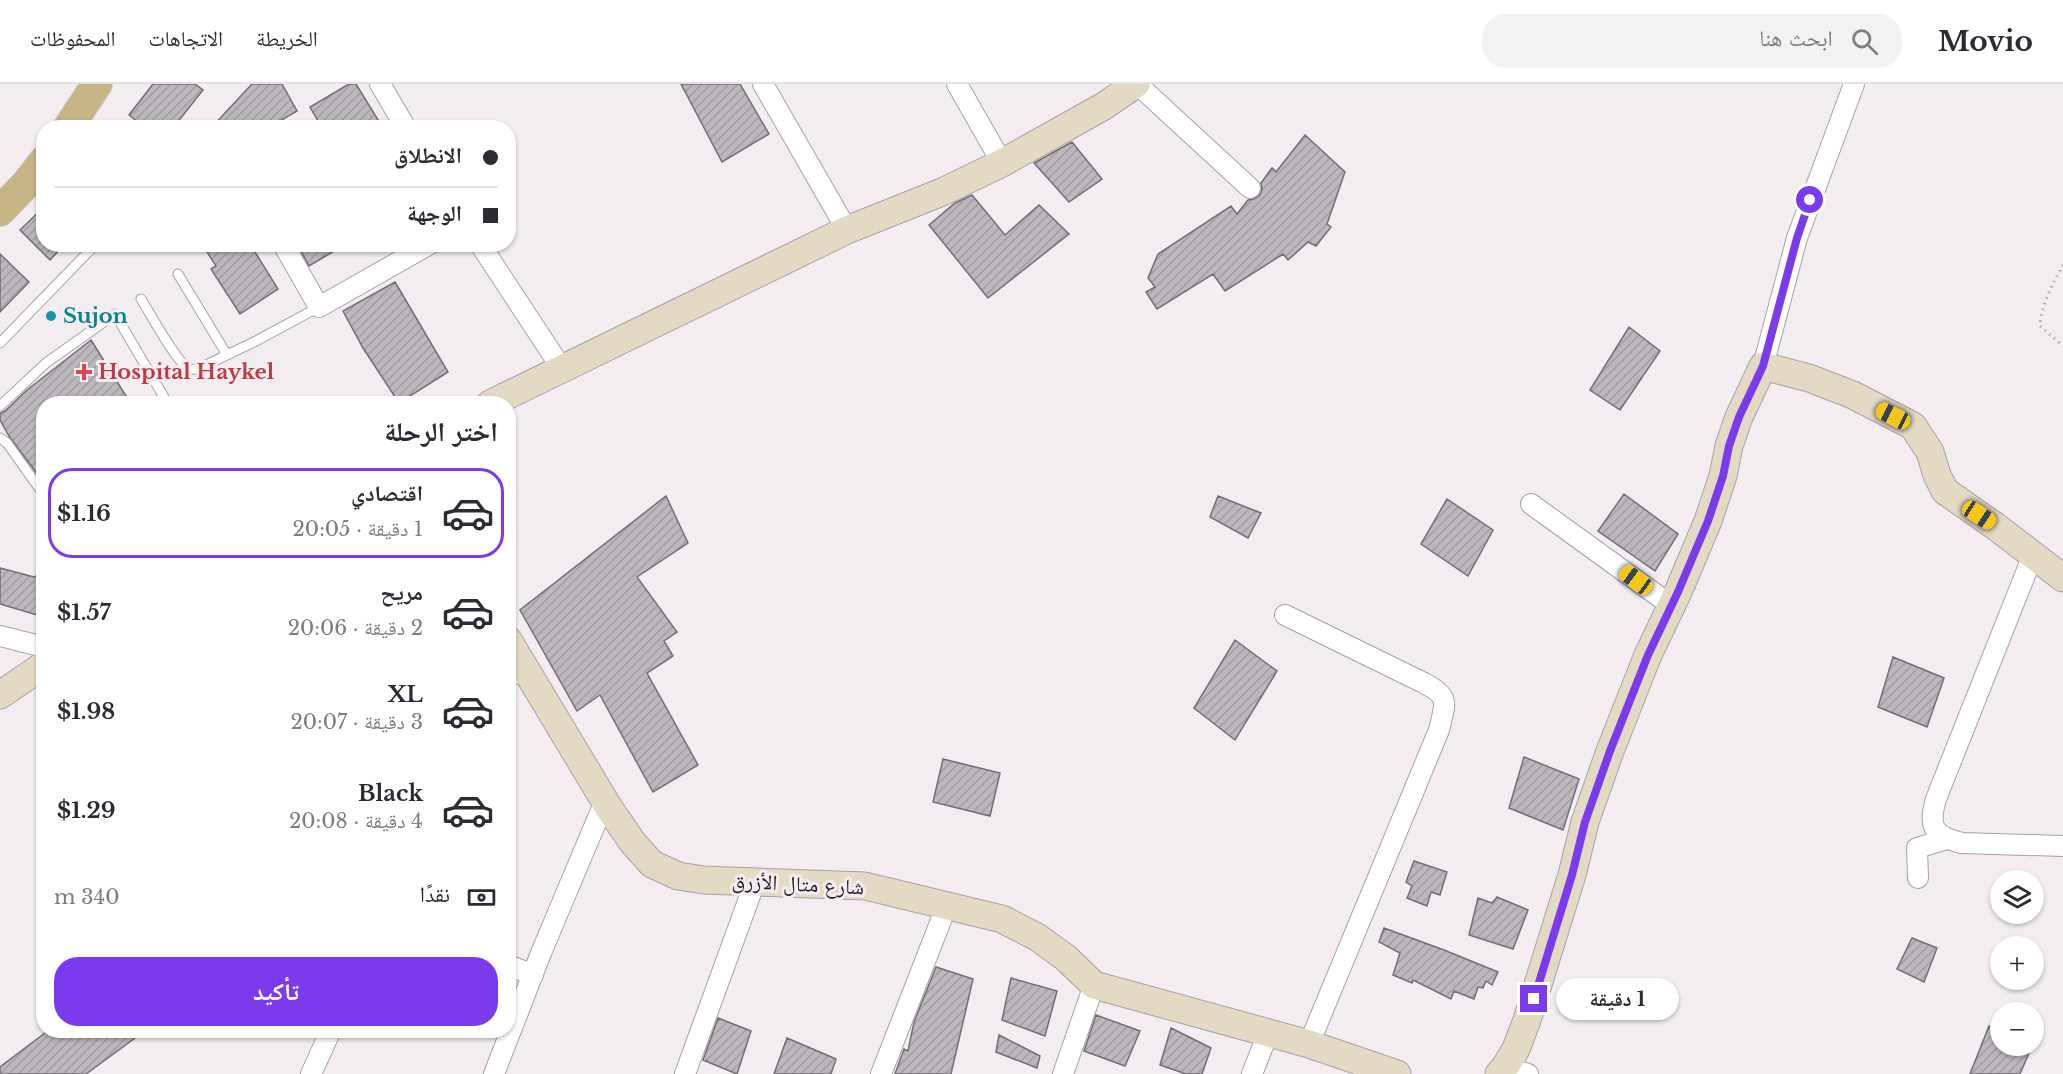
<!DOCTYPE html>
<html lang="ar">
<meta charset="utf-8">
<style>
:root{--surface:#fff;--page:#f2f2f3;--text:#2b2b33;--muted:#7c7c81;--line:#e1e1e2;--accent:#7c3aed}
body{margin:0;font-family:"Libre Baskerville","Noto Naskh Arabic",serif;background:var(--page);color:var(--text);direction:rtl;height:100vh;display:flex;flex-direction:column;font-size:22px;white-space:nowrap}
*{box-sizing:border-box;margin:0}
p{font-size:20px;color:var(--muted)}
.icon{flex:none;width:33px;height:33px;fill:none;stroke:currentColor;stroke-width:2;stroke-linecap:round;stroke-linejoin:round}
.map{position:relative;flex:1;overflow:hidden;direction:ltr}
.side{position:absolute;left:36px;top:312px;width:480px;height:642px;display:flex;flex-direction:column;background:var(--surface);border-radius:24px;box-shadow:0 2px 4px #0004;direction:rtl}
.side>*{flex:none}
.banner{position:absolute;left:36px;top:36px;width:480px;height:132px;border-radius:24px;box-shadow:0 2px 4px #0004;direction:rtl;display:grid;align-content:center;height:132px;padding:0 18px;background:var(--surface)}
.fabs{position:absolute;left:1990px;top:786px;display:grid;gap:12px}
.fabs a{display:grid;place-items:center;width:54px;height:54px;border-radius:50%;background:var(--surface);box-shadow:0 2px 4px #0004;font-size:30px}
.end{position:absolute;width:27px;height:27px;margin:-14px;border:8px solid #7c3aed;background:#fff;box-shadow:0 0 0 3px #fff}
.from{border-radius:50%}
.bubble{position:absolute;height:42px;border-radius:21px;background:var(--surface);box-shadow:0 2px 4px #0004;font-size:20px;font-weight:700;line-height:42px;text-align:center;direction:rtl}
.car{position:absolute;width:18px;height:36px;margin:-18px -9px;border-radius:8px;box-shadow:0 0 4px 2px #0007;background:linear-gradient(#f5c518 24%,#345 0 40%,#f5c518 0 76%,#345 0 86%,#f5c518 0)}
.banner b{display:flex;align-items:center;gap:21px;height:57px;font-size:22px}
.banner b+b{border-top:2px solid var(--line)}
.banner i{width:15px;height:15px;background:var(--text)}
ul{padding:0;list-style:none}
li{display:flex;align-items:center;gap:18px;height:90px;margin:0 12px 9px;padding:0 6px;border:3px solid transparent;border-radius:24px}
li div{flex:1}
li b{display:block;font-size:22px}
li em{font-style:normal;font-weight:700}
li.selected{border-color:var(--accent)}
li>.icon{width:54px;height:54px;stroke-width:1.5}
h2{padding:0 18px;font-size:27px;line-height:72px}
.pay{display:flex;align-items:center;gap:15px;height:66px;padding:0 18px;font-size:22px}
.pay p{margin-inline-start:auto}
.action{display:flex;gap:12px;margin-top:auto;padding:12px 18px}
.action a{flex:1;height:69px;border-radius:24px;background:var(--accent);color:#fff;font-size:24px;font-weight:700;line-height:69px;text-align:center}
header{display:flex;align-items:center;gap:36px;box-sizing:border-box;height:84px;padding:0 30px;background:var(--surface);border-bottom:2px solid var(--line)}
header strong{font-size:28px}
nav{display:flex;gap:33px;margin-inline-start:auto;font-size:21px}
.search{width:420px;height:54px;background:var(--page);display:flex;align-items:center;gap:15px;box-sizing:border-box;padding:0 21px;border-radius:24px;color:var(--muted);font-size:22px}
.map>svg:first-child{display:block}
.building{fill:url(#building-hatch);stroke:#746e73;stroke-width:1.5}
.lines{fill:none;stroke-linecap:round;stroke-linejoin:round}
.lane-casing{stroke:#a7a1a7;stroke-width:11}
.street-casing{stroke:#a7a1a7;stroke-width:22}
.secondary-casing{stroke:#a7a1a7;stroke-width:29}
.primary-casing{stroke:#cecece;stroke-width:32}
.path{stroke:#b0abaf;stroke-width:3;stroke-dasharray:1.5 4.5;stroke-linecap:butt}
.lane{stroke:#fff;stroke-width:9}
.street{stroke:#fff;stroke-width:20}
.secondary{stroke:#e3dac3;stroke-width:27}
.primary{stroke:#c7b586;stroke-width:30}
.route{stroke:#7c3aed;stroke-width:8}
.culture-dot{fill:#0f9aa8;stroke:#f3edf2;stroke-width:2}
.health-dot{fill:#e0444e;stroke:#f3edf2;stroke-width:2}
.labels{text-anchor:middle;stroke-width:6;stroke-linejoin:round;paint-order:stroke}
.culture-label{font-size:21px;font-weight:bold;fill:#0d838f;stroke:#f3edf2;text-anchor:start}
.health-label{font-size:21px;font-weight:bold;fill:#be3a42;stroke:#f3edf2;text-anchor:start}
.street-label{font-size:21px;fill:#222022;stroke:#f3edf2}
</style>
<header>
<strong>Movio</strong>
<div class="search"><svg class="icon" aria-label="search" viewBox="0 0 24 24"><circle cx="10" cy="10" r="6"/><path d="M15 15l6 6"/></svg>ابحث هنا</div>
<nav><a>الخريطة</a><a>الاتجاهات</a><a>المحفوظات</a></nav>
</header>
<div class="map">
<svg width="2063" height="990" viewBox="0 0 2063 990">
<defs>
<pattern id="building-hatch" width="6" height="6" patternUnits="userSpaceOnUse" patternTransform="scale(1.5)"><rect width="6" height="6" fill="#bcb7bc"/><path d="M-1 1l2-2M0 6l6-6M5 7l2-2" fill="none" stroke="#a19da1"/></pattern>
</defs>
<rect width="100%" height="100%" fill="#f3edf2"/>
<path class="building" d="M153 0H195L203 6 173 44H145L129 31Z
M252 0H282L297 27 268 44H211Z
M349 0H356L383 44H322L310 23Z
M681 0H740L769 50 722 78Z
M1305 51 1345 88 1327 140 1331 143 1316 162 1308 158 1288 176 1283 170 1225 207 1213 190 1157 225 1146 208 1155 203 1148 194 1158 170 1231 122 1237 130 1248 116 1254 115 1259 112 1262 106 1261 99 1272 84 1276 88Z
M1072 58 1102 95 1069 118 1034 79Z
M972 111 1005 151 1039 121 1069 150 988 214 929 141 955 119Z
M44 123V160H65L50 176 20 146Z
M202 160H250L278 205 240 230 211 185 216 182Z
M297 160H346L309 182Z
M0 170 29 198 0 228Z
M395 198 448 288 399 319 363 264 343 227Z
M1629 243 1660 267 1620 326 1590 306Z
M91 256 131 320H44V387L38 391 9 352 0 336V329L5 327 27 306Z
M1624 410 1678 450 1655 487 1598 447Z
M666 412 688 459 637 493 677 548 664 557 673 572 647 589 698 681 653 708 600 611 577 627 520 526Z
M1218 412 1261 429 1248 454 1210 433Z
M1447 415 1493 446 1468 492 1421 460Z
M0 484 34 493 44 488V527L37 531 0 520Z
M1235 556 1277 587 1235 656 1194 624Z
M1893 573 1944 594 1927 643 1878 623Z
M1524 673 1579 695 1563 746 1509 724Z
M943 675 1000 689 990 732 933 718Z
M1414 777 1447 788 1440 811 1431 808 1427 822 1407 814 1412 802 1406 798Z
M1497 813 1528 826 1513 865 1469 851 1478 814 1492 819Z
M1384 844 1444 866 1498 888 1492 901 1486 897 1483 904 1478 903 1474 915 1454 907 1451 915 1413 896 1412 899 1393 891 1400 869 1379 858Z
M1912 854 1937 864 1924 898 1897 885Z
M936 883 973 895 951 990H895L904 965 908 967 914 938Z
M1011 894 1057 907 1045 952 1002 936Z
M1096 931 1140 947 1125 982 1084 967Z
M718 934 751 947 737 990 703 976Z
M1989 942 2001 947V962H2032L2020 990H1970Z
M1171 944 1211 964 1202 990H1186L1160 981Z
M49 946H146L86 990H0V983Z
M999 951 1040 972 1037 984 996 968Z
M787 954 836 975 831 990H774Z"/>
<g class="lines">
<defs>
<path id="lane" d="M178 190 227 271
M141 215C150 229 175 276 188 284 192 286 193 285 198 285L256 257 319 223
M0 259 94 162
M0 322 46 279 115 230 168 320
M0 354 7 359 44 411"/>
<path id="street" d="M380 0 406 44
M763 0 847 146
M957 0 1002 79
M1137 0 1250 104
M283 160 319 223 430 160
M480 160 562 285
M1763 282 1797 154 1854 0
M1531 420 1672 522
M2033 471 1936 715C1928 743 1933 752 1962 759L2063 762
M1285 531 1424 599C1451 613 1445 619 1439 646L1309 960
M0 552 44 563
M508 593 526 583
M1918 794 1917 764 1947 755
M508 881 533 891
M1505 983 1528 990
M311 990 331 946
M494 990 541 869 605 717
M685 990 755 798
M881 990 947 821
M1063 990 1094 901
M1252 990 1268 949"/>
<path id="secondary" d="M490 320 847 146 942 108 1002 79 1104 22 1136 0
M508 556 609 724 633 759 652 780 678 792 704 796 865 802 1002 835 1037 853 1066 874 1094 901 1309 960 1397 990
M0 611 44 581
M1499 990 1505 983 1516 965 1527 936 1572 791 1585 738 1610 667 1648 571 1678 508 1708 437 1723 392 1729 362 1739 333 1763 282 1809 294 1853 311 1913 342 1930 368 1937 391 1945 407 1995 442 2063 494"/>
<path id="primary" d="M68 44 97 0
M0 127 26 100 44 77"/>
</defs>
<use href="#lane" class="lane-casing"/>
<use href="#street" class="street-casing"/>
<use href="#secondary" class="secondary-casing"/>
<use href="#primary" class="primary-casing"/>
<path class="path" d="M2063 181C2053 199 2041 221 2040 242L2063 262"/>
<use href="#lane" class="lane"/>
<use href="#street" class="street"/>
<use href="#secondary" class="secondary"/>
<use href="#primary" class="primary"/>
</g>
<g class="lines">
<path class="route" d="M1534 915 1572 791 1585 738 1610 667 1648 571 1678 508 1708 437 1723 392 1729 362 1739 333 1763 282 1797 154 1810 116"/>
</g>
<circle class="culture-dot" cx="51" cy="232" r="6"/>
<path class="health-dot" d="M81 279h6v6h6v6h-6v6h-6v-6h-6v-6h6z"/>
<g class="labels">
<g class="culture-label">
<text x="63" y="239">Sujon</text>
</g>
<g class="health-label">
<text x="98" y="295">Hospital Haykel</text>
</g>
<g class="street-label">
<text transform="translate(798 800) rotate(3)" y="7">شارع متال الأزرق</text>
</g>
</g>
</svg>
<div class="fabs">
<a><svg class="icon" aria-label="layers" viewBox="0 0 24 24"><path d="M12 4l9 5-9 5-9-5zM3 14l9 5 9-5"/></svg></a>
<a>+</a>
<a>−</a>
</div>
<i class="end from" style="left:1810px;top:116px"></i>
<i class="end" style="left:1534px;top:915px"></i>
<div class="bubble" style="left:1556px;top:894px;width:123px">1 دقيقة</div>
<i class="car" style="left:1893px;top:332px;rotate:297deg"></i>
<i class="car" style="left:1979px;top:431px;rotate:123deg"></i>
<i class="car" style="left:1636px;top:496px;rotate:306deg"></i>
<div class="banner">
<b><i class="from"></i>الانطلاق</b>
<b><i></i>الوجهة</b>
</div>
<section class="side">
<h2>اختر الرحلة</h2>
<ul>
<li class="selected"><svg class="icon" aria-label="car" viewBox="0 0 24 24"><path d="M5 17H2v-5l4-1 3-4h7l3 4 3 1v5h-3M9 17h6M6 11h13"/><circle cx="7" cy="17" r="2"/><circle cx="17" cy="17" r="2"/></svg><div><b>اقتصادي</b><p>1 دقيقة · 20:05</p></div><em>$1.16</em></li>
<li><svg class="icon" aria-label="car" viewBox="0 0 24 24"><path d="M5 17H2v-5l4-1 3-4h7l3 4 3 1v5h-3M9 17h6M6 11h13"/><circle cx="7" cy="17" r="2"/><circle cx="17" cy="17" r="2"/></svg><div><b>مريح</b><p>2 دقيقة · 20:06</p></div><em>$1.57</em></li>
<li><svg class="icon" aria-label="car" viewBox="0 0 24 24"><path d="M5 17H2v-5l4-1 3-4h7l3 4 3 1v5h-3M9 17h6M6 11h13"/><circle cx="7" cy="17" r="2"/><circle cx="17" cy="17" r="2"/></svg><div><b>XL</b><p>3 دقيقة · 20:07</p></div><em>$1.98</em></li>
<li><svg class="icon" aria-label="car" viewBox="0 0 24 24"><path d="M5 17H2v-5l4-1 3-4h7l3 4 3 1v5h-3M9 17h6M6 11h13"/><circle cx="7" cy="17" r="2"/><circle cx="17" cy="17" r="2"/></svg><div><b>Black</b><p>4 دقيقة · 20:08</p></div><em>$1.29</em></li>
</ul>
<div class="pay"><svg class="icon" aria-label="cash" viewBox="0 0 24 24"><path d="M3 7h18v10H3z"/><circle cx="12" cy="12" r="2"/></svg>نقدًا<p>340 m</p></div>
<div class="action"><a>تأكيد</a></div>
</section>
</div>
